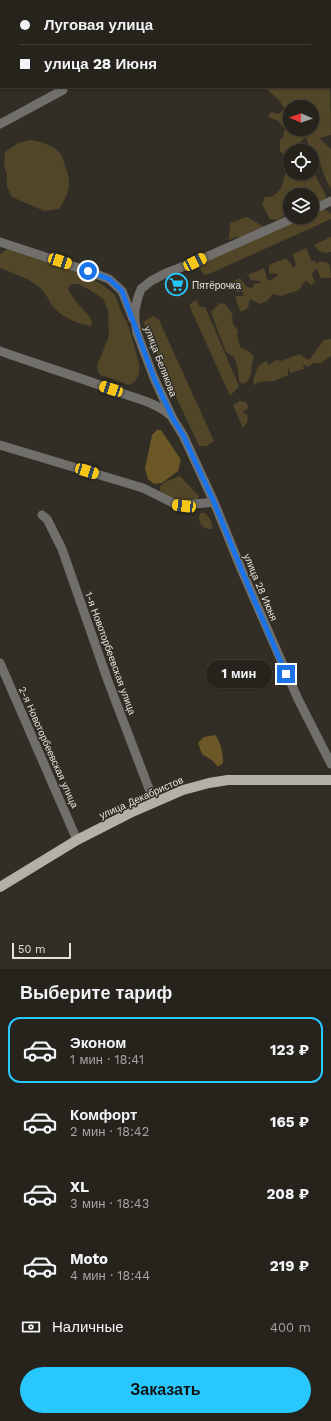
<!DOCTYPE html>
<html lang="ru">
<meta charset="utf-8">
<style>
:root{--surface:#26221c;--page:#2e2a25;--text:#f1f3f6;--muted:#a4a4a3;--line:#423f3b;--accent:#28c8ff}
body{margin:0;font-family:"Work Sans",sans-serif;background:var(--page);color:var(--text);height:100vh;display:flex;flex-direction:column;font-size:15px;white-space:nowrap}
*{box-sizing:border-box;margin:0}
p{font-size:13px;color:var(--muted)}
.icon{flex:none;width:22px;height:22px;fill:none;stroke:currentColor;stroke-width:2;stroke-linecap:round;stroke-linejoin:round}
.map{position:relative;height:969px;overflow:hidden}
.panel{display:flex;flex-direction:column;background:var(--surface);flex:1}
.panel>*{flex:none}
.banner{position:absolute;left:0px;top:0px;width:331px;height:88px;box-shadow:0 1px 3px #0004,0 0 0 1px var(--line);display:grid;align-content:center;height:88px;padding:0 20px;background:var(--surface)}
.needle{width:26px;rotate:272deg}
.buttons{position:absolute;left:283px;top:100px;display:grid;gap:8px}
.buttons a{display:grid;place-items:center;width:36px;height:36px;border-radius:50%;background:var(--surface);box-shadow:0 1px 3px #0004,0 0 0 1px var(--line);font-size:20px}
.scale{position:absolute;left:12px;bottom:10px;width:59px;box-sizing:border-box;padding-left:4px;border:2px solid #e5e2dd;border-top:0;font-size:11px;line-height:14px;white-space:nowrap;color:#e5e2dd;-webkit-text-stroke:3px #322e26;paint-order:stroke}
.end{position:absolute;width:18px;height:18px;margin:-9px;border:5px solid #1a73e8;background:#fff;box-shadow:0 0 0 2px #fff}
.from{border-radius:50%}
.bubble{position:absolute;height:28px;border-radius:14px;background:var(--surface);box-shadow:0 1px 3px #0004,0 0 0 1px var(--line);font-size:13px;font-weight:700;line-height:28px;text-align:center}
.car{position:absolute;width:12px;height:24px;margin:-12px -6px;border-radius:5px;box-shadow:0 0 3px 1px #0007;background:linear-gradient(#f5c518 24%,#345 0 40%,#f5c518 0 76%,#345 0 86%,#f5c518 0)}
.banner b{display:flex;align-items:center;gap:14px;height:38px;font-size:15px}
.banner b+b{border-top:1px solid var(--line)}
.banner i{width:10px;height:10px;background:var(--text)}
ul{padding:0;list-style:none}
li{display:flex;align-items:center;gap:12px;height:66px;margin:0 8px 6px;padding:0 12px;border:2px solid transparent;border-radius:12px}
li div{flex:1}
li b{display:block;font-size:15px}
li em{font-style:normal;font-weight:700}
li.active{border-color:var(--accent)}
li>.icon{width:36px;height:36px;stroke-width:1.5}
h2{padding:0 20px;font-size:18px;line-height:48px}
.pay{display:flex;align-items:center;gap:10px;height:44px;padding:0 20px;font-size:15px}
.pay p{margin-inline-start:auto}
.action{display:flex;gap:8px;margin-top:auto;padding:8px 20px}
.action a{flex:1;height:46px;border-radius:24px;background:var(--accent);color:#111;font-size:16px;font-weight:700;line-height:46px;text-align:center}
.map>svg:first-child{display:block}
.green{fill:#524628;fill-rule:evenodd}
.water{fill:#6c5826}
.lines{fill:none;stroke-linecap:round;stroke-linejoin:round}
.minor{stroke:#716f6b;stroke-width:9}
.major{stroke:#b4b0a7;stroke-width:10}
.route{stroke:#1a73e8;stroke-width:5}
.labels{text-anchor:middle;stroke-width:3;stroke-linejoin:round;paint-order:stroke}
.poi-label{font-size:10px;fill:#e5e2dd;stroke:#322e26;text-anchor:start}
.street-label{font-size:10px;fill:#e5e2dd;stroke:#322e26}
</style>
<div class="map">
<svg width="331" height="969" viewBox="0 0 331 969">
<rect width="100%" height="100%" fill="#322e26"/>
<path class="green" d="M330 80 331 135 319 138 331 149V188L327 182 318 158 309 146 306 137 285 155 280 152V140L283 138 285 129 278 121 268 117 271 112 278 114 285 109 278 99 265 88 257 89 251 87H330ZM290 107H312V129H290Z
M31 140C41 142 51 144 59 152 62 154 63 159 64 163 72 181 70 193 59 209L44 211 12 197 7 187V175L4 166 5 152 18 143Z
M290 164V173H312V169L326 196 325 200 319 202 312 201V195H290C290 210 290 212 278 220L270 219 262 204 265 197C268 197 272 197 274 195 285 189 283 173 290 164Z
M323 207 331 214V219L211 273 205 275C200 271 197 264 204 260L301 217H312V212Z
M247 217 264 227 253 231 250 234 244 237H236L229 240 230 223Z
M331 237V252C323 254 319 252 314 245Z
M306 248 311 259 310 261H315L317 264 318 262H326L330 265 331 278H321L316 268 312 274 315 282 311 285 306 280 299 290 281 296 273 294 267 301 260 304 250 299C248 307 250 308 241 312L236 301V296H244L242 292V291L237 292 227 284 240 278 247 287 252 288 254 284 261 283 259 281 251 280 248 275 264 268 267 279 269 281 276 277 278 274 269 273V265L286 258 293 267 296 266 293 254Z
M7 249C34 257 100 274 116 297 118 301 119 306 121 311 122 315 125 318 127 322 131 333 134 345 137 357 141 368 141 380 129 385L101 375 98 372 97 365 109 336 108 310 103 299 90 290 78 284H71L68 289C73 301 86 310 92 321L91 326C76 323 60 317 51 304 48 299 46 293 41 289 30 278 14 274 0 268V254Z
M196 300 200 307H205L239 386 230 396 189 305Z
M220 303 225 304 232 313 233 324 238 331 237 335 240 347 247 350 254 356C250 366 254 378 244 384L239 382 238 368 234 357 226 352 211 312Z
M153 316 159 320 214 441 207 446H199L171 386 143 322Z
M331 339V356L321 363H314L307 367 303 364 304 369 290 373 288 367V375L274 381 257 382 255 386 253 380 258 366 266 361 269 365 276 360 281 361 299 354 309 360C315 353 318 346 324 340Z
M240 401 246 402 248 407 247 410 242 411 248 416 247 422 243 428 233 405Z
M180 476 199 496 197 500C179 502 175 501 160 491V486L167 481Z
M200 513H205C210 519 213 522 212 529 202 530 197 522 200 513Z"/>
<path class="water" d="M149 0H288L291 1H150Z
M157 430H161L181 460 178 471 162 483 154 484 148 479 145 469 152 435Z
M215 735C221 742 223 754 223 763L219 766H217L213 761 202 754 198 743 204 737Z"/>
<g class="lines">
<path class="minor" d="M0 124 63 90
M312 210 331 201
M296 217 195 262 166 273 151 281 141 289 138 297 135 310V321L137 333 154 378 173 419 183 435 214 502 242 571 298 699 331 764
M0 242 88 271 109 279 122 291 133 319
M0 351C42 366 85 379 127 395 142 400 160 405 171 416
M0 445 143 488 175 504 185 505 214 502
M42 515 47 519 62 549 108 681 154 802
M0 663 77 840"/>
<path class="major" d="M0 887 77 840 130 813 183 790 209 783 228 780H331"/>
</g>
<g class="lines">
<path class="route" d="M88 271 109 279 122 291 154 378 173 419 183 435 214 502 242 571 286 674"/>
</g>
<defs>
<symbol id="supermarket-ring" viewBox="-11 -11 22 22"><circle r="9.5" fill="#322e26" stroke="#28c8ff" stroke-width="1.5"/><path d="M-6-5.5h2.5l.6 2H6L4.5 2H-2.5L-4.4-4H-6ZM-1.5 3.2a1.3 1.3 0 1 0 .1 0ZM3 3.2a1.3 1.3 0 1 0 .1 0Z" fill="#28c8ff"/></symbol>
</defs>
<g fill-rule="evenodd">
<use href="#supermarket-ring" x="164" y="272" width="25" height="25"/>
</g>
<g class="labels">
<g class="poi-label">
<text x="192" y="289">Пятёрочка</text>
</g>
<g class="street-label">
<text transform="translate(161 361) rotate(69)" y="4">улица Белякова</text>
<text transform="translate(261 587) rotate(67)" y="4">улица 28 Июня</text>
<text transform="translate(111 653) rotate(70)" y="4">1-я Новоторбеевская улица</text>
<text transform="translate(49 747) rotate(66)" y="4">2-я Новоторбеевская улица</text>
<text transform="translate(141 797) rotate(-24)" y="4">улица Декабристов</text>
</g>
</g>
</svg>
<div class="buttons">
<a><svg class="needle" viewBox="-14 -14 28 28"><path d="M0-13l5 13h-10z" fill="#e53935"/><path d="M0 13l5-13h-10z" fill="#a4a4a3"/></svg></a>
<a><svg class="icon" aria-label="locate" viewBox="0 0 24 24"><circle cx="12" cy="12" r="6"/><path d="M12 2v4M12 18v4M2 12h4M18 12h4"/></svg></a>
<a><svg class="icon" aria-label="layers" viewBox="0 0 24 24"><path d="M12 4l9 5-9 5-9-5zM3 14l9 5 9-5"/></svg></a>
</div>
<div class="scale">50 m</div>
<i class="end from" style="left:88px;top:271px"></i>
<i class="end" style="left:286px;top:674px"></i>
<div class="bubble" style="left:206px;top:660px;width:66px">1 мин</div>
<i class="car" style="left:60px;top:261px;rotate:108deg"></i>
<i class="car" style="left:195px;top:262px;rotate:64deg"></i>
<i class="car" style="left:111px;top:389px;rotate:288deg"></i>
<i class="car" style="left:87px;top:471px;rotate:107deg"></i>
<i class="car" style="left:184px;top:506px;rotate:277deg"></i>
<div class="banner">
<b><i class="from"></i>Луговая улица</b>
<b><i></i>улица 28 Июня</b>
</div>
</div>
<section class="panel">
<h2>Выберите тариф</h2>
<ul>
<li class="active"><svg class="icon" aria-label="car" viewBox="0 0 24 24"><path d="M5 17H2v-5l4-1 3-4h7l3 4 3 1v5h-3M9 17h6M6 11h13"/><circle cx="7" cy="17" r="2"/><circle cx="17" cy="17" r="2"/></svg><div><b>Эконом</b><p>1 мин · 18:41</p></div><em>123 ₽</em></li>
<li><svg class="icon" aria-label="car" viewBox="0 0 24 24"><path d="M5 17H2v-5l4-1 3-4h7l3 4 3 1v5h-3M9 17h6M6 11h13"/><circle cx="7" cy="17" r="2"/><circle cx="17" cy="17" r="2"/></svg><div><b>Комфорт</b><p>2 мин · 18:42</p></div><em>165 ₽</em></li>
<li><svg class="icon" aria-label="car" viewBox="0 0 24 24"><path d="M5 17H2v-5l4-1 3-4h7l3 4 3 1v5h-3M9 17h6M6 11h13"/><circle cx="7" cy="17" r="2"/><circle cx="17" cy="17" r="2"/></svg><div><b>XL</b><p>3 мин · 18:43</p></div><em>208 ₽</em></li>
<li><svg class="icon" aria-label="car" viewBox="0 0 24 24"><path d="M5 17H2v-5l4-1 3-4h7l3 4 3 1v5h-3M9 17h6M6 11h13"/><circle cx="7" cy="17" r="2"/><circle cx="17" cy="17" r="2"/></svg><div><b>Moto</b><p>4 мин · 18:44</p></div><em>219 ₽</em></li>
</ul>
<div class="pay"><svg class="icon" aria-label="cash" viewBox="0 0 24 24"><path d="M3 7h18v10H3z"/><circle cx="12" cy="12" r="2"/></svg>Наличные<p>400 m</p></div>
<div class="action"><a>Заказать</a></div>
</section>
